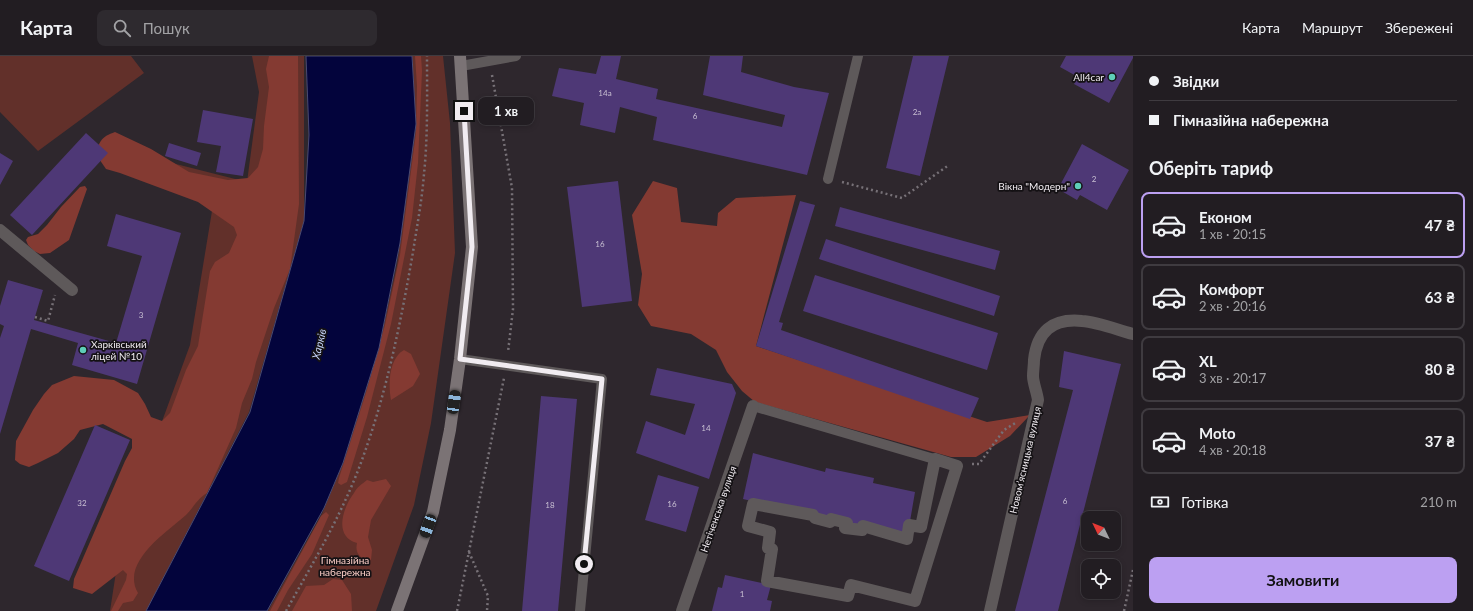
<!DOCTYPE html>
<html lang="uk">
<meta charset="utf-8">
<style>
:root{--surface:#221d22;--page:#2e2a2f;--text:#f1f3f6;--muted:#a2a2a5;--line:#3f3b40;--accent:#bca0f2}
body{margin:0;font-family:Lato,sans-serif;background:var(--page);color:var(--text);height:100vh;display:flex;flex-direction:column;font-size:15px;white-space:nowrap}
*{box-sizing:border-box;margin:0}
p{font-size:13px;color:var(--muted)}
.icon{flex:none;width:22px;height:22px;fill:none;stroke:currentColor;stroke-width:2;stroke-linecap:round;stroke-linejoin:round}
.map{position:relative;flex:1;overflow:hidden}
.details{display:flex;flex-direction:column;background:var(--surface);width:340px}
.details>*{flex:none}
.top-card{display:grid;align-content:center;height:88px;padding:0 16px;background:var(--surface)}
.needle{width:26px;rotate:313deg}
.controls{position:absolute;left:1081px;top:455px;display:grid;gap:8px}
.controls a{display:grid;place-items:center;width:40px;height:40px;border-radius:8px;background:var(--surface);box-shadow:0 2px 6px #0003,0 0 0 1px var(--line);font-size:20px}
.end{position:absolute;width:18px;height:18px;margin:-9px;border:5px solid #f1ecf1;background:#111;box-shadow:0 0 0 2px #111}
.from{border-radius:50%}
.bubble{position:absolute;height:28px;border-radius:8px;background:var(--surface);box-shadow:0 2px 6px #0003,0 0 0 1px var(--line);font-size:13px;font-weight:700;line-height:28px;text-align:center}
.car{position:absolute;width:12px;height:24px;margin:-12px -6px;border-radius:5px;box-shadow:0 0 3px 1px #0007;background:linear-gradient(#222 24%,#8ab4d8 0 40%,#222 0 76%,#8ab4d8 0 86%,#222 0)}
.top-card b{display:flex;align-items:center;gap:14px;height:38px;font-size:15px}
.top-card b+b{border-top:1px solid var(--line)}
.top-card i{width:10px;height:10px;background:var(--text)}
ul{padding:0;list-style:none}
li{display:flex;align-items:center;gap:12px;height:66px;margin:0 8px 6px;padding:0 8px;border:2px solid var(--line);border-radius:8px}
li div{flex:1}
li b{display:block;font-size:15px}
li em{font-style:normal;font-weight:700}
li.selected{border-color:var(--accent)}
li>.icon{width:36px;height:36px;stroke-width:1.5}
h2{padding:0 16px;font-size:18px;line-height:48px}
.pay{display:flex;align-items:center;gap:10px;height:44px;padding:0 16px;font-size:15px}
.pay p{margin-inline-start:auto}
.action{display:flex;gap:8px;margin-top:auto;padding:8px 16px}
.action a{flex:1;height:46px;border-radius:8px;background:var(--accent);color:#111;font-size:16px;font-weight:700;line-height:46px;text-align:center}
header{display:flex;align-items:center;gap:24px;box-sizing:border-box;height:56px;padding:0 20px;background:var(--surface);border-bottom:1px solid var(--line)}
header strong{font-size:19px}
nav{display:flex;gap:22px;margin-inline-start:auto;font-size:14px}
.search{width:280px;height:36px;background:var(--page);display:flex;align-items:center;gap:10px;box-sizing:border-box;padding:0 14px;border-radius:8px;color:var(--muted);font-size:15px}
main{display:flex;flex:1;min-height:0}
.map>svg:first-child{display:block}
.green{fill:#62302a}
.forest{fill:#843a32}
.water{fill:#03043c;stroke:#4a4a72}
.building{fill:#4e3876}
.lines{fill:none;stroke-linecap:round;stroke-linejoin:round}
.path{stroke:#777177;stroke-width:2.5;stroke-dasharray:2 3;stroke-linecap:butt}
.lane{stroke:#5e595a;stroke-width:10}
.street{stroke:#5e595a;stroke-width:12}
.secondary{stroke:#7b7375;stroke-width:12}
.route{stroke:#f1ecf1;stroke-width:5}
.poi-dot{fill:#5eceb8;stroke:#141114;stroke-width:1.5}
.labels{text-anchor:middle;stroke-width:3.5;stroke-linejoin:round;paint-order:stroke}
.number-label{font-size:8px;fill:#c8bfd2}
.poi-label{font-size:10px;fill:#f1ecf1;stroke:#141114;text-anchor:end}
.street-label{font-size:10px;fill:#f1ecf1;stroke:#141114}
.park-label{font-size:10px;fill:#fdcfc8;stroke:#141114}
.water-label{font-size:11px;font-style:italic;fill:#c5d3f8;stroke:#141114}
</style>
<header>
<strong>Карта</strong>
<div class="search"><svg class="icon" aria-label="search" viewBox="0 0 24 24"><circle cx="10" cy="10" r="6"/><path d="M15 15l6 6"/></svg>Пошук</div>
<nav><a>Карта</a><a>Маршрут</a><a>Збережені</a></nav>
</header>
<main>
<div class="map">
<svg width="1133" height="555" viewBox="0 0 1133 555">
<rect width="100%" height="100%" fill="#2e272d"/>
<path class="green" d="M0 0H131L144 17 38 95 0 56Z
M252 0H304V165L249 356 146 555H110L120 490 153 390 190 289 212 155 168 106 247 126 259 36Z
M412 0H443L450 67 455 197 431 367 414 449 376 555H268L322 458 343 407 378 295 397 209 416 68Z"/>
<path class="forest" d="M269 0H298L299 148 290 213 274 252 256 306 252 323 242 347 236 372 207 437C197 443 194 451 186 459 167 476 120 506 138 537L133 545 123 547 118 555H111L126 524 127 518 123 514 92 538 73 532 74 523 125 405 132 392V383L103 368 80 374 74 383 58 397 38 407 29 411 20 408 15 404 16 385 33 354 44 338 52 329 74 320 114 324 138 337 145 348 151 361 162 365 170 357 186 314 198 290 210 215 215 206 229 197 237 179 234 171 198 146 120 117 106 113 95 97C101 84 101 81 115 76L151 93 189 116 228 124 248 122 258 111 263 93 264 70 269 31 266 13Z
M415 0H421L422 15 418 107 412 162 391 268 367 361 347 426 341 429 338 427 339 422 366 337 385 269 400 199 416 77 417 30Z
M653 125 677 132 681 166 717 170 718 157 736 142 796 139 756 290 987 366 1030 359 1010 380 976 401H951L755 346 742 335 727 316 716 294 691 278 651 270 638 249 642 218 632 159Z
M85 130 87 133 69 184 50 197 40 198 34 195 28 189 26 184 28 181 38 178 47 169 61 151 80 131Z
M404 294 411 298 420 318 413 330 391 344C388 328 389 302 404 294Z
M386 423 391 430 371 464 368 481 372 494 371 504 367 506C359 500 355 497 357 487 333 481 343 451 354 437 357 431 362 428 367 424L373 426Z
M326 456 329 459 312 498 288 534 277 555H270L321 460Z
M333 523 342 524 351 538 352 555H292L306 530 324 529Z"/>
<path class="water" d="M306 0H412L416 68 400 187 379 292 343 407 324 452 267 555H146L250 356 304 165 309 79Z"/>
<path class="building" d="M601 0H621L616 23 658 33 656 43 782 71 785 59 703 39 710 0H743L741 16 794 31 829 37 807 119 653 84 657 61 620 51 615 77 580 69 584 47 552 40 559 12 596 18Z
M913 0H949L920 120 886 112Z
M1066 0H1133V2L1109 47 1074 28 1078 21 1060 11Z
M203 54 253 63 243 120 216 116 221 90 197 86Z
M86 77 108 97 32 179 10 159Z
M169 87 201 97 197 110 165 100Z
M1082 88 1129 114 1107 154 1080 139 1077 144 1058 133Z
M0 97 13 105 0 129Z
M618 125 632 245 582 251 567 131Z
M800 145 815 149 779 266 783 267 781 274 979 342 970 363 756 290Z
M840 151 1000 195 995 214 835 170Z
M116 158 181 177 137 328 72 309 78 287 31 273 0 378V282L4 270 0 268V250L8 224 43 234 34 264 116 287 142 200 107 190Z
M826 183 1000 240 994 260 819 203Z
M815 219 998 277 987 314 803 255Z
M1064 295 1121 308 1058 555H1015L1073 334 1059 331Z
M657 312 732 328 736 337 709 423 636 397 646 365 685 379 695 348 650 339Z
M541 340 577 343 558 555H522Z
M95 369 130 384 69 525 34 510Z
M753 397 825 416 826 412 874 422 873 427 915 436 907 483 743 443Z
M658 419 699 431 686 476 645 464Z
M725 519 771 529 767 544 772 545 770 555H712L718 531 722 532Z"/>
<g class="lines">
<path class="path" d="M492 19 512 132 513 253 508 296
M842 126 902 142 949 109
M35 261 48 265 55 239
M972 408H979L1004 374 1017 366
M469 496 488 540 487 555
M286 555C314 505 344 455 363 401 387 335 401 265 413 196 417 170 422 144 424 118 428 79 427 39 427 0
M457 555 504 322
M1124 555 1133 514"/>
<path class="lane" d="M461 10 516 0
M828 123 858 0
M460 303 602 323 580 555
M753 350 941 405"/>
<path class="street" d="M0 174 72 234
M935 403 957 410 915 545 851 529 848 540 767 525 772 493 768 492 770 476 748 470 753 448 813 459 815 462 830 466 831 463 847 467 845 472 862 474 863 470 907 483 909 469 921 471Z
M682 555 753 350
M990 555 1038 344C1037 336 1033 327 1033 320 1033 315 1034 309 1034 304 1037 276 1052 262 1082 265 1097 266 1118 274 1133 278"/>
<path class="secondary" d="M397 555 433 456 450 374 460 303 472 191 460 0"/>
</g>
<g class="lines">
<path class="route" d="M464 55 472 191 460 303 602 323 584 508"/>
</g>
<g class="poi-dot">
<circle cx="1112" cy="21" r="4"/>
<circle cx="1078" cy="130" r="4"/>
<circle cx="83" cy="294" r="4"/>
</g>
<g class="labels">
<g class="number-label">
<text x="605" y="40">14а</text>
<text x="917" y="59">2а</text>
<text x="695" y="63">6</text>
<text x="1094" y="126">2</text>
<text x="600" y="191">16</text>
<text x="141" y="262">3</text>
<text x="706" y="375">14</text>
<text x="1065" y="448">6</text>
<text x="82" y="450">32</text>
<text x="672" y="451">16</text>
<text x="550" y="452">18</text>
<text x="742" y="541">1</text>
</g>
<g class="poi-label">
<text x="1104" y="25">All4car</text>
<text x="1070" y="134">Вікна "Модерн"</text>
<text x="91" y="292" text-anchor="start">Харківський<tspan x="91" dy="12">ліцей №10</tspan></text>
</g>
<g class="street-label">
<text transform="translate(1025 404) rotate(-77)" y="4">Новом’ясницька вулиця</text>
<text transform="translate(718 453) rotate(-71)" y="4">Нетіченська вулиця</text>
</g>
<g class="park-label">
<text x="345" y="508">Гімназійна<tspan x="345" dy="12">набережна</tspan></text>
</g>
<g class="water-label">
<text transform="translate(319 288) rotate(-77)" y="4">Харків</text>
</g>
</g>
</svg>
<div class="controls">
<a><svg class="needle" viewBox="-14 -14 28 28"><path d="M0-13l5 13h-10z" fill="#e53935"/><path d="M0 13l5-13h-10z" fill="#a2a2a5"/></svg></a>
<a><svg class="icon" aria-label="locate" viewBox="0 0 24 24"><circle cx="12" cy="12" r="6"/><path d="M12 2v4M12 18v4M2 12h4M18 12h4"/></svg></a>
</div>
<i class="end from" style="left:584px;top:508px"></i>
<i class="end" style="left:464px;top:55px"></i>
<div class="bubble" style="left:478px;top:41px;width:56px">1 хв</div>
<i class="car" style="left:454px;top:346px;rotate:8deg"></i>
<i class="car" style="left:428px;top:470px;rotate:200deg"></i>
</div>
<section class="details">
<div class="top-card">
<b><i class="from"></i>Звідки</b>
<b><i></i>Гімназійна набережна</b>
</div>
<h2>Оберіть тариф</h2>
<ul>
<li class="selected"><svg class="icon" aria-label="car" viewBox="0 0 24 24"><path d="M5 17H2v-5l4-1 3-4h7l3 4 3 1v5h-3M9 17h6M6 11h13"/><circle cx="7" cy="17" r="2"/><circle cx="17" cy="17" r="2"/></svg><div><b>Економ</b><p>1 хв · 20:15</p></div><em>47 ₴</em></li>
<li><svg class="icon" aria-label="car" viewBox="0 0 24 24"><path d="M5 17H2v-5l4-1 3-4h7l3 4 3 1v5h-3M9 17h6M6 11h13"/><circle cx="7" cy="17" r="2"/><circle cx="17" cy="17" r="2"/></svg><div><b>Комфорт</b><p>2 хв · 20:16</p></div><em>63 ₴</em></li>
<li><svg class="icon" aria-label="car" viewBox="0 0 24 24"><path d="M5 17H2v-5l4-1 3-4h7l3 4 3 1v5h-3M9 17h6M6 11h13"/><circle cx="7" cy="17" r="2"/><circle cx="17" cy="17" r="2"/></svg><div><b>XL</b><p>3 хв · 20:17</p></div><em>80 ₴</em></li>
<li><svg class="icon" aria-label="car" viewBox="0 0 24 24"><path d="M5 17H2v-5l4-1 3-4h7l3 4 3 1v5h-3M9 17h6M6 11h13"/><circle cx="7" cy="17" r="2"/><circle cx="17" cy="17" r="2"/></svg><div><b>Moto</b><p>4 хв · 20:18</p></div><em>37 ₴</em></li>
</ul>
<div class="pay"><svg class="icon" aria-label="cash" viewBox="0 0 24 24"><path d="M3 7h18v10H3z"/><circle cx="12" cy="12" r="2"/></svg>Готівка<p>210 m</p></div>
<div class="action"><a>Замовити</a></div>
</section>
</main>
